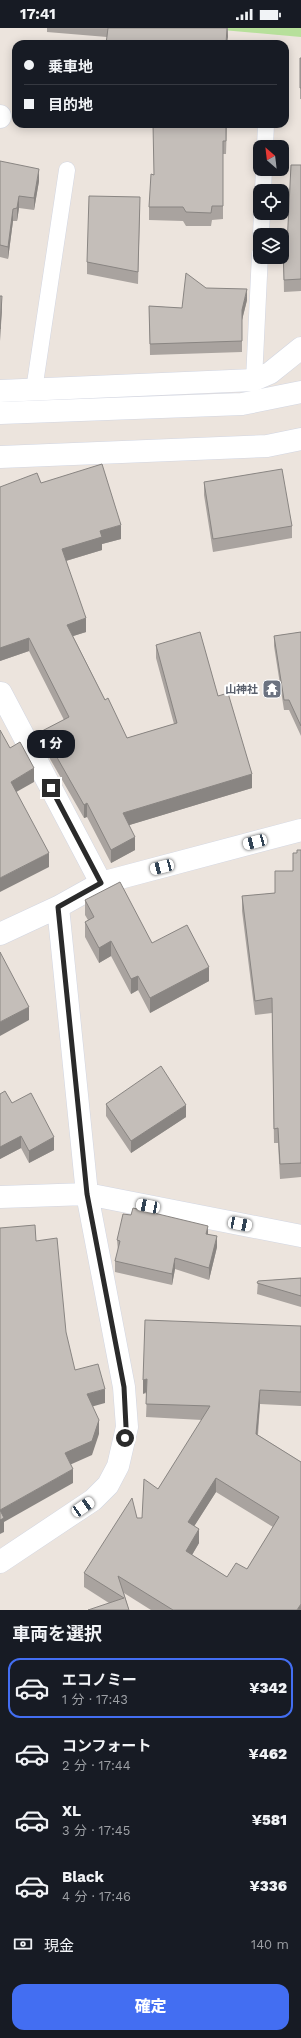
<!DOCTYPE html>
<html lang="ja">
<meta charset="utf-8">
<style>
:root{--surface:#171b24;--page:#242831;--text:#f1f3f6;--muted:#9ea1a6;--line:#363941;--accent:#436ef2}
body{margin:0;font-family:"Work Sans","Noto Sans JP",sans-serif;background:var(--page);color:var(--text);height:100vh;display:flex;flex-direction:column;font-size:15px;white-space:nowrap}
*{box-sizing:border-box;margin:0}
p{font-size:13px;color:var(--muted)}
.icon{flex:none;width:22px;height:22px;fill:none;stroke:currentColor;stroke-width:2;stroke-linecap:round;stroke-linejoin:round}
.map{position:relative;height:1582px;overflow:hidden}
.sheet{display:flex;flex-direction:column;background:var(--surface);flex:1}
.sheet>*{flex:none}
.guide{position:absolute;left:12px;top:12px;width:277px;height:88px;border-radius:12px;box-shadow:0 2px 10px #0003;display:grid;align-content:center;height:88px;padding:0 12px;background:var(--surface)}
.needle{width:26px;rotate:332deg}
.fabs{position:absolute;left:253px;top:112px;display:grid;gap:8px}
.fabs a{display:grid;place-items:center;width:36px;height:36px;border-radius:8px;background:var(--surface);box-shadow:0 2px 10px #0003;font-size:20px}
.end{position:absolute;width:18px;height:18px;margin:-9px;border:5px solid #2a2a2a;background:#fff;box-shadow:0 0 0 2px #fff}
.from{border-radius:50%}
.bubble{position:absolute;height:28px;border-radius:12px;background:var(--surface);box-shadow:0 2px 10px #0003;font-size:13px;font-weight:800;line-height:28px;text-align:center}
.car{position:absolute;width:12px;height:24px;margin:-12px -6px;border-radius:5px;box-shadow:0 0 3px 1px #0007;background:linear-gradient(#fff 24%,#345 0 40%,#fff 0 76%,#345 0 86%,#fff 0)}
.guide b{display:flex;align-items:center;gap:14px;height:38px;font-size:15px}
.guide b+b{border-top:1px solid var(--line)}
.guide i{width:10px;height:10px;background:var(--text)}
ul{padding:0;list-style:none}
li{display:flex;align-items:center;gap:12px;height:60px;margin:0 8px 6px;padding:0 4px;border:2px solid transparent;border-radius:12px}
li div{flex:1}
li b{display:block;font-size:15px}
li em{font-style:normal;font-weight:800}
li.current{border-color:var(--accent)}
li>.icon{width:36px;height:36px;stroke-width:1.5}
h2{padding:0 12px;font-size:18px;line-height:48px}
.pay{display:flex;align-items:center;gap:10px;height:44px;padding:0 12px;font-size:15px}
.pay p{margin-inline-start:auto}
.button{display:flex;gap:8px;margin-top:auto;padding:8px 12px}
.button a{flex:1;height:46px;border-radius:12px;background:var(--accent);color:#fff;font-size:16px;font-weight:800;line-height:46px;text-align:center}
.status{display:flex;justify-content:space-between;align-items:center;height:28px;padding:0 20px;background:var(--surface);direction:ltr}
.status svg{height:11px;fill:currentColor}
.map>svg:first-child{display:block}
.green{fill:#b7e09b}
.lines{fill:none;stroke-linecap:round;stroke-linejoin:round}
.lane-casing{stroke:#d2d6e2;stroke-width:17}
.street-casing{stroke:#d2d6e2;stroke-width:23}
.secondary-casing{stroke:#d2d6e2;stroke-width:23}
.lane{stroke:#fff;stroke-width:16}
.street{stroke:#fff;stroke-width:22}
.secondary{stroke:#fff;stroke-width:22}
.wall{fill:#a9a39f;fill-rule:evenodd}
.shaded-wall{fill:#898582}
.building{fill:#c4beb9;stroke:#898582;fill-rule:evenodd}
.route{stroke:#2a2a2a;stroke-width:5}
.labels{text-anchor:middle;stroke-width:4;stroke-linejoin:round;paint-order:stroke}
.worship-label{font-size:11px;font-weight:bold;fill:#5b616d;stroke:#fff;text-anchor:end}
</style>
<div class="status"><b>17:41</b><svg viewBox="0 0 49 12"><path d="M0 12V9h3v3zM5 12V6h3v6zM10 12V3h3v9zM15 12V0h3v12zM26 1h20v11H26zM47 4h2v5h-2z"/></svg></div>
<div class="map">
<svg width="301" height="1582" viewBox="0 0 301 1582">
<rect width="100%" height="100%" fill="#ece4dd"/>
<path class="green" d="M200 0H301V9Z"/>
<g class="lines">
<defs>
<path id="lane" d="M265 119 266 96
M263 163 264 141
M261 207 262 185
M254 352 260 226
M34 362 67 142"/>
<path id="street" d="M0 89V88
M0 363 254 352 270 345 301 320
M0 429 267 418 301 411
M1 665 101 855
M0 906 58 879 101 855 301 802
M0 1169 87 1166 301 1208
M0 1534 93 1472 108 1457 118 1438 127 1399 124 1359 87 1166 58 879"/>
<path id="secondary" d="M0 385 242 376 301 364"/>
</defs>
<use href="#lane" class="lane-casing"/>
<use href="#street" class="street-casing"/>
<use href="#secondary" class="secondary-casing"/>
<use href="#lane" class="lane"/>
<use href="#street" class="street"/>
<use href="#secondary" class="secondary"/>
</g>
<path class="wall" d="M47 0H228V9H107L47 4Z
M300 30H301V71H300Z
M227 96 226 126H223V191L212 192 211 198H186L183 193 149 192V179L153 147Z
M0 133 39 153 34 182 19 180 17 193H13L8 231 0 229Z
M301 137V263L284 264 283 217H287Z
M140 181 138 256 87 246V234Z
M247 272 242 292V324L150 327 149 278 182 280Z
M204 454 292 498V510L213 524 204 467Z
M41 455 121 511 102 516V522L66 533 86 604 73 608 105 672 127 710 174 696 156 630V617L218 668 252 760 129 797 135 822 111 835 87 789 84 790 42 717V703L64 692 29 623 0 633V459Z
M301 604V708L289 682H284L274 618V608Z
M301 822V1149L280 1151 278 1115H274L272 985 255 987 242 883V868L275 865 293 843 297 825Z
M85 872 152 915 209 953 150 985 138 962 131 966 111 928 99 935 85 909V894L88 892 85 887Z
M0 1066 12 1075 54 1122 29 1135 21 1120 0 1131Z
M106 1076 186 1089 131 1125 106 1088Z
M208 1206 217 1219 209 1252 175 1241 172 1257 115 1244V1233L118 1223 117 1212Z
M301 1250V1279L257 1266 258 1253Z
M301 1298V1378L260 1376 258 1407 301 1434V1582H151L124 1565 129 1582 109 1575 84 1559V1545L137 1490H142L158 1461 202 1392 146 1389 147 1365 143 1366ZM216 1464 273 1499 247 1541 227 1549 192 1527 199 1515 194 1498Z"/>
<path class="shaded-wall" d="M227 0 228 9 227 16H226Z
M39 141V153L34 182V170Z
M19 168V180L17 193V180Z
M13 181V193L8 231V219Z
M247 261V272L242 292V324V282Z
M2 268V281L0 313V301Z
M121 497V511L102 516V522L62 534V521L100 503Z
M86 590V604L67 610V597Z
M29 610V623L0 633V620Z
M34 740V754L11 767V754Z
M252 746V760L123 799V785Z
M87 775V789L84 790V777Z
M135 809V822L111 835V822Z
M49 825V839L0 864V850Z
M111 913V928L99 935V920Z
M209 939V953L150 985V970Z
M138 948V962L131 966V951Z
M29 979V992L0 1008V994Z
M186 1077V1089L131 1125V1113Z
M21 1108V1120L0 1131V1119Z
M54 1109V1122L29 1135V1123Z
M208 1198V1209L206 1206Z
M217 1208V1219L209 1252V1240Z
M175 1230V1241L172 1257V1246Z
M147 1351V1364L143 1366V1352Z
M105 1361V1375L87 1380V1366Z
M260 1362V1376L256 1420V1406Z
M99 1392V1406L92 1427 65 1439V1425Z
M73 1441V1455L4 1494V1504L0 1506V1482Z
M216 1450V1464L188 1508V1494Z
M199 1501V1515L186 1537V1523Z
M301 1576V1582H297Z"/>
<path class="building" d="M108 0H227L226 16H106Z
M300 30H301V60H300Z
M153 96H226V113H223V178H212L211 185 186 184 183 179H149L151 146 154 147Z
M0 133 39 141 34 170 19 168 17 180 13 181 8 219 0 217Z
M291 137H301V251L284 252 283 217H287Z
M89 168 140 169 138 244 87 234Z
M186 245 206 260 247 261 242 282V313L150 316 149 278 182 280Z
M0 268H2L0 301Z
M102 436 121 497 100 503 102 509 62 521 86 590 67 597 105 672 108 670 127 710 177 695 156 617 200 604 218 668 228 665 252 746 123 785 135 809 111 822 87 775 84 777 42 703 69 689 29 610 0 620V459L37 445 41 455Z
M282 441 292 498 213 511 204 454Z
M301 604V698L289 672H284L274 608Z
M0 702 10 720 20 714 34 740 11 754 49 825 0 850Z
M297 822H301V1135L280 1136 278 1100 274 1101 272 970 255 973 242 868 275 865V843H293V825H297Z
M120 854 152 915 187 897 209 939 150 970 138 948 131 951 111 913 99 920 85 894 94 889 85 872Z
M0 924 29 979 0 994Z
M161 1038 186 1077 131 1113 106 1076Z
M5 1063 12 1075 31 1065 54 1109 29 1123 21 1108 0 1119V1066Z
M133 1180 208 1198 206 1206 217 1208 209 1240 175 1230 172 1246 115 1233 120 1213 117 1212 123 1186 131 1187Z
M35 1197 36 1213 57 1210 66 1304 75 1342 98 1336 105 1361 87 1366 99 1392 92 1413 65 1425 73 1441 0 1482V1200Z
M301 1250V1268L257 1255 258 1253Z
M145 1292 301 1298V1364L260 1362 256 1406 301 1434V1576L297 1582H173L118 1548 129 1582H88L124 1570 84 1545 132 1470 137 1490H142L144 1451 158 1461 210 1378 146 1376 147 1351 143 1352ZM216 1450 279 1489 247 1541 236 1535 227 1549 186 1523 199 1501 188 1494Z
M0 1482 4 1490 0 1492Z"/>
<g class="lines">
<path class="route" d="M51 760 101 855 58 879 87 1166 124 1359 126 1399 125 1410"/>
</g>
<defs>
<symbol id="temple-square" viewBox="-11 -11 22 22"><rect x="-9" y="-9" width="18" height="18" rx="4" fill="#6b7280" stroke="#fff"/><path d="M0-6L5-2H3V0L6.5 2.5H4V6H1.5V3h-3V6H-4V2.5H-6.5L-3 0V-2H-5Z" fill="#fff"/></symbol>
</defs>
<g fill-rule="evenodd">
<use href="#temple-square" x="261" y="650" width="22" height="22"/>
</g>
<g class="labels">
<g class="worship-label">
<text x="258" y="665">山神社</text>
</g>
</g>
</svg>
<div class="fabs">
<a><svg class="needle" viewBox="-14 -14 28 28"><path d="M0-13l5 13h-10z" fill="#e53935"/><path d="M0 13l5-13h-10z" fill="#9ea1a6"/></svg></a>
<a><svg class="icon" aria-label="locate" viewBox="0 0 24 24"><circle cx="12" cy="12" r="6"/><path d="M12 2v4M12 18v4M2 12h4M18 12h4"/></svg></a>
<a><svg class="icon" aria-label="layers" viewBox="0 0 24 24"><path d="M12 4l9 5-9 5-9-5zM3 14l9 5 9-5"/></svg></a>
</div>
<i class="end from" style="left:125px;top:1410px"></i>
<i class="end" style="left:51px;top:760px"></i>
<div class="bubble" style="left:27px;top:702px;width:48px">1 分</div>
<i class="car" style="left:255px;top:814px;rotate:255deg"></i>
<i class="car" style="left:162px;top:839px;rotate:255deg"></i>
<i class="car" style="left:148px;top:1178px;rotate:281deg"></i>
<i class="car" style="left:240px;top:1196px;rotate:101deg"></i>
<i class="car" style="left:83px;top:1479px;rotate:56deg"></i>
<div class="guide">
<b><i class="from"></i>乗車地</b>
<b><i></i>目的地</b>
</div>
</div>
<section class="sheet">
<h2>車両を選択</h2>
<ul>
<li class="current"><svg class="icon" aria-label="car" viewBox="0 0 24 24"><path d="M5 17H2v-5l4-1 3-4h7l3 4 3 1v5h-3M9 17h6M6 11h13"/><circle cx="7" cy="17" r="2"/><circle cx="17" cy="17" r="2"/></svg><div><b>エコノミー</b><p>1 分 · 17:43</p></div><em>¥342</em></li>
<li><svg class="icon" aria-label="car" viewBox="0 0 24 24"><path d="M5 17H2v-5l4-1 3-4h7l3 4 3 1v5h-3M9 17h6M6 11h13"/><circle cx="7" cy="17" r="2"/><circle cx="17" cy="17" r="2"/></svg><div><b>コンフォート</b><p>2 分 · 17:44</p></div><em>¥462</em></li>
<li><svg class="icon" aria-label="car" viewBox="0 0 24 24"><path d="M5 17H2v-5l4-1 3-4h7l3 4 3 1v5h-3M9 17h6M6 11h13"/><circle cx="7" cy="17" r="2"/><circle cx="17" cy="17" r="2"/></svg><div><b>XL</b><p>3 分 · 17:45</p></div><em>¥581</em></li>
<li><svg class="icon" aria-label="car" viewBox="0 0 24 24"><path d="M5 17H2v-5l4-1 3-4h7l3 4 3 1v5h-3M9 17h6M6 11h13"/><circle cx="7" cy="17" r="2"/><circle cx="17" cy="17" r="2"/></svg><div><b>Black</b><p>4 分 · 17:46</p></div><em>¥336</em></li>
</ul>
<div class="pay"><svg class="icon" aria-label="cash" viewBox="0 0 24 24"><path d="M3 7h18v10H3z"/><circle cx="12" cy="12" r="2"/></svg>現金<p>140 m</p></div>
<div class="button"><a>確定</a></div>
</section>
